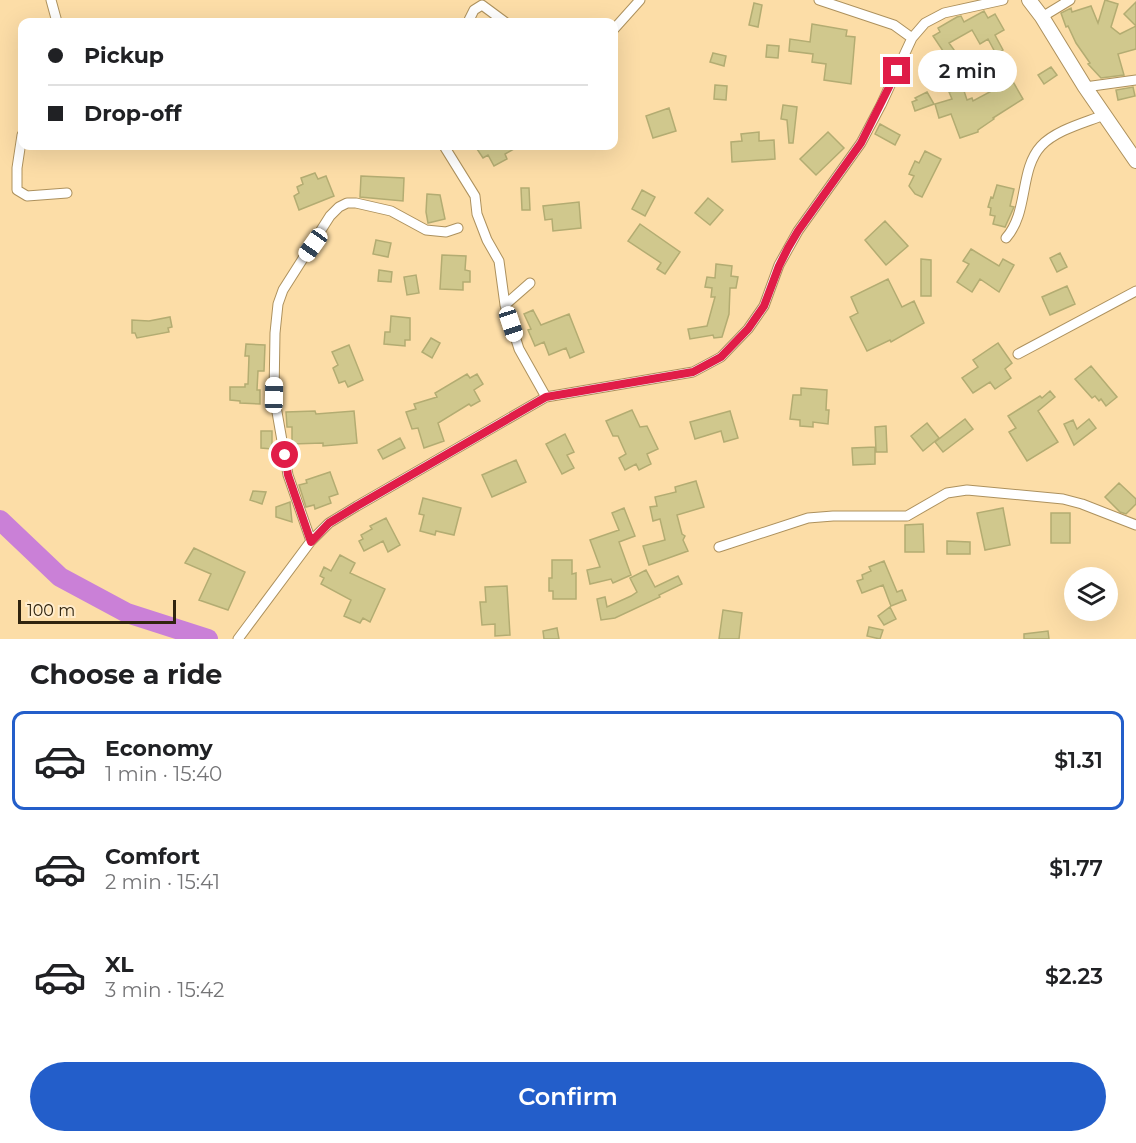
<!DOCTYPE html>
<meta charset="utf-8">
<style>
:root{--surface:#fff;--page:#f6f6f6;--text:#202124;--muted:#757577;--line:#e0e0e0;--accent:#235eca}
body{margin:0;font-family:Montserrat,sans-serif;background:var(--page);color:var(--text);height:100vh;display:flex;flex-direction:column;font-size:22px;white-space:nowrap}
*{box-sizing:border-box;margin:0}
p{font-size:20px;color:var(--muted)}
.icon{flex:none;width:33px;height:33px;fill:none;stroke:currentColor;stroke-width:2;stroke-linecap:round;stroke-linejoin:round}
.map{position:relative;height:639px;overflow:hidden}
.sheet{display:flex;flex-direction:column;background:var(--surface);flex:1}
.sheet>*{flex:none}
.top-card{position:absolute;left:18px;top:18px;width:600px;height:132px;border-radius:12px;box-shadow:0 6px 24px #0002;display:grid;align-content:center;height:132px;padding:0 30px;background:var(--surface)}
.controls{position:absolute;left:1064px;top:567px;display:grid;gap:12px}
.controls a{display:grid;place-items:center;width:54px;height:54px;border-radius:50%;background:var(--surface);box-shadow:0 6px 24px #0002;font-size:30px}
.scale{position:absolute;left:18px;bottom:15px;width:158px;box-sizing:border-box;padding-left:6px;border:3px solid #30240f;border-top:0;font-size:16px;line-height:21px;white-space:nowrap;color:#30240f;-webkit-text-stroke:4px #ffeccc;paint-order:stroke}
.end{position:absolute;width:27px;height:27px;margin:-14px;border:8px solid #e11d48;background:#fff;box-shadow:0 0 0 3px #fff}
.from{border-radius:50%}
.bubble{position:absolute;height:42px;border-radius:21px;background:var(--surface);box-shadow:0 6px 24px #0002;font-size:20px;font-weight:600;line-height:42px;text-align:center}
.car{position:absolute;width:18px;height:36px;margin:-18px -9px;border-radius:8px;box-shadow:0 0 4px 2px #0007;background:linear-gradient(#fff 24%,#345 0 40%,#fff 0 76%,#345 0 86%,#fff 0)}
.top-card b{display:flex;align-items:center;gap:21px;height:57px;font-size:22px}
.top-card b+b{border-top:2px solid var(--line)}
.top-card i{width:15px;height:15px;background:var(--text)}
ul{padding:0;list-style:none}
li{display:flex;align-items:center;gap:18px;height:99px;margin:0 12px 9px;padding:0 18px;border:3px solid transparent;border-radius:12px}
li div{flex:1}
li b{display:block;font-size:22px}
li em{font-style:normal;font-weight:600}
li.active{border-color:var(--accent)}
li>.icon{width:54px;height:54px;stroke-width:1.5}
h2{padding:0 30px;font-size:27px;line-height:72px}
.cta{display:flex;gap:12px;margin-top:auto;padding:12px 30px}
.cta a{flex:1;height:69px;border-radius:36px;background:var(--accent);color:#fff;font-size:24px;font-weight:600;line-height:69px;text-align:center}
.map>svg:first-child{display:block}
.lines{fill:none;stroke-linecap:round;stroke-linejoin:round}
.river{stroke:#ca80d7;stroke-width:20}
.building{fill:#d0c88d;stroke:#b3ac72;stroke-width:1.5}
.street-casing{stroke:#ad915d;stroke-width:11}
.secondary-casing{stroke:#ad915d;stroke-width:16}
.street{stroke:#fff;stroke-width:9}
.secondary{stroke:#fff;stroke-width:14}
.route{stroke:#e11d48;stroke-width:8}
</style>
<div class="map">
<svg width="1136" height="639" viewBox="0 0 1136 639">
<rect width="100%" height="100%" fill="#fcdda7"/>
<g class="lines">
<path class="river" d="M0 520 60 577 127 613 208 639"/>
</g>
<path class="building" d="M1105 0 1118 4 1111 27 1120 34 1136 26V49L1118 54 1124 75 1101 78 1088 64 1090 63 1076 43 1068 26 1066 27 1061 13 1071 8 1072 12 1091 6 1098 23Z
M1136 2V26L1124 14Z
M754 3 762 5 758 27 749 25Z
M984 11 988 18 995 14 1004 30 995 35 1003 50 996 54 988 39 980 44 972 30 949 43 957 54 949 60 933 36 940 32 938 28 957 17 961 16 964 22Z
M812 24 847 30 846 36 855 37 851 84 824 80 826 64 812 62 813 54 789 51 790 39 810 42Z
M767 45 779 46 778 58 766 57Z
M713 53 726 56 724 66 710 62Z
M1051 67 1057 75 1044 84 1038 75Z
M1012 80 1023 99 993 118 994 119 978 130V132L960 138 951 114 939 118 935 104 952 99 949 92 963 88 967 100 972 98 973 101Z
M715 85 727 86 726 100 714 99Z
M1133 87 1135 96 1118 100 1116 90Z
M927 92 934 104 915 111 912 102 917 100 915 98Z
M783 105 797 107 793 143H789L787 120 781 119Z
M669 108 676 131 653 138 646 116Z
M880 124 900 135 895 145 875 134Z
M759 132V141L774 140 775 159 732 162 731 142 742 141 741 134Z
M828 132 844 148 816 175 800 159Z
M483 146H519L505 154 507 159 494 166 488 155 483 158 477 149Z
M925 151 941 159 922 197 915 194 909 186 914 176 909 174 915 161 919 163Z
M315 173 318 179 326 176 334 196 299 210 294 196 299 193 297 187 303 184 301 178Z
M361 176 404 178 403 201 360 197Z
M997 185 1014 189 1010 206 1014 207 1005 227 993 224 995 216 990 215 991 208 988 207 991 197 993 198Z
M521 188H529L530 210H522Z
M642 190 655 197 645 216 632 209Z
M427 194 440 195 445 219 428 223 426 212Z
M708 198 723 210 710 225 695 213Z
M579 202 581 228 553 231 552 219 545 220 543 206Z
M885 221 908 246 886 265 865 240Z
M640 224 680 252 665 274 657 269 661 263 628 241Z
M376 240 391 243 388 257 373 254Z
M971 249 999 266 1003 259 1014 265 999 292 980 279 972 292 957 282 969 264 963 261Z
M1060 253 1067 267 1057 272 1050 258Z
M442 255 466 256 465 270 470 271V282H463V290L440 289Z
M921 259 931 260V296H921Z
M716 264 732 266 731 276 738 277 736 288H730L729 314 722 337 714 338 713 335 690 339 688 329 707 326 715 297H711L712 288 705 287 707 277 715 278Z
M379 270 392 272 391 282 378 281Z
M416 275 419 293 407 295 404 277Z
M888 279 902 307 914 301 924 323 891 342 890 340 867 351 850 317 858 313 851 297Z
M1067 286 1075 304 1050 315 1042 297Z
M533 310 541 325 569 314 584 352 570 358 566 348 549 355 544 342 535 346 528 330 531 329 524 314Z
M391 316 410 318V340H405V346L384 344 385 332H390Z
M170 317 172 327 168 328 169 332 137 338 135 333H132V320L149 321Z
M431 338 440 343 432 358 422 352Z
M998 343 1012 363 1005 369 1011 378 995 389 990 382 973 393 962 378 978 367 973 360Z
M246 344 265 345 264 371H258L257 390H260V404L240 403V401L230 400V387H245V384H248L249 356H245Z
M349 345 363 380 348 387 345 381 339 383 333 368 338 365 332 352Z
M1091 366 1117 397 1106 406 1101 399 1099 401 1095 396 1092 398 1075 379Z
M467 374 470 378 477 374 483 384 474 390 480 401 471 406 469 404 438 423 444 441 424 448 418 428 412 429 406 412 416 409 414 404 437 397 435 393Z
M801 388 827 390 826 410H829L828 424 813 422V427L800 426V420L790 419 793 395H801Z
M1050 391 1055 397 1038 411 1058 442 1027 461 1009 432 1016 428 1008 416 1040 396 1042 398Z
M632 410 640 427 647 426 658 449 647 454 651 464 639 470 636 464 625 470 619 458 626 454 618 436H613L606 421Z
M315 411 316 414 354 411 357 443 323 446V443L292 444V427H287L286 412Z
M730 411 738 438 724 442 721 431 695 439 690 422Z
M965 419 973 429 943 452 935 442Z
M1089 419 1096 428 1074 445 1064 424 1073 420 1077 429Z
M927 423 939 438 923 451 911 436Z
M886 426 887 452H876L875 427Z
M261 431H272V449L261 448Z
M565 434 574 452 567 455 574 468 562 474 546 444Z
M400 438 405 448 383 459 378 450Z
M875 447V464L853 465 852 448Z
M516 460 526 482 492 497 482 475Z
M330 472 338 494 329 497 331 503 315 509 314 505 306 507 299 485 307 483 306 480Z
M696 481 704 507 677 515 682 534 685 536 683 540 688 551 649 565 643 546 665 540 660 519 653 521 650 507 657 506 655 497 676 492 675 487Z
M1119 483 1136 499V504L1126 514 1120 512 1105 497Z
M253 491 266 492 262 504 250 500Z
M423 498 461 508 454 535 436 531 435 535 420 531 424 515 419 514Z
M290 502 292 522 276 517V507Z
M624 508 635 536 619 542 631 575 613 583 611 579 590 584 587 570 600 567 590 540 619 530 612 513Z
M1003 508 1010 545 985 550 977 513Z
M1051 513H1070V543H1051Z
M386 518 400 545 388 552 383 541 364 551 359 541 363 539 361 535 372 529 370 526Z
M923 524 924 552H905V525Z
M947 541 970 542V554H947Z
M194 548 245 572 228 610 199 600 211 574 185 563Z
M340 555 355 563 350 573 385 589 370 622 363 618 360 623 344 616 351 600 321 584 324 578 320 576 324 567 331 571Z
M552 560H572V574L576 573V599H553V591H549V578H552Z
M884 561 897 592 902 590 906 600 891 606 883 585 862 593 857 581 863 579 862 575 871 571 869 567Z
M646 570 655 587 678 576 682 584 659 595 660 597 615 618 601 620 597 599 605 597 607 607 631 596 637 592 630 578Z
M507 586 510 635 495 636V624L482 625 480 602H486L485 587Z
M890 607 896 619 884 625 878 616Z
M723 610 742 613 739 639H719Z
M869 627 883 630 880 639 867 636Z
M557 628 559 639H544L543 631Z
M1048 631 1049 639H1024V634Z"/>
<g class="lines">
<defs>
<path id="street" d="M51 0 57 22
M819 0 894 25 912 38
M1042 17 1070 0
M468 22 474 10 482 5 505 22
M614 29 640 0
M1085 87 1136 80
M22 135 17 168V190L27 196 67 193
M444 146 475 196 477 214 487 240 499 261 505 305 519 349 546 397
M1006 238C1029 212 1019 170 1041 146 1056 130 1084 123 1104 115
M505 305 530 283
M1018 354 1136 291
M311 541 288 475 274 395 275 333 278 304 283 290 330 216 339 207 347 203H356L391 211 426 230 446 232 458 228
M719 547 808 518 833 516H907L947 493 967 490 1063 499 1082 504 1136 525
M238 639 311 541 329 523 357 506 546 397 693 372 721 357 748 329 764 306 779 265 798 231 861 143 881 105 912 38 925 23 944 13 1003 0"/>
<path id="secondary" d="M1029 0 1042 17 1085 87 1136 161"/>
</defs>
<use href="#street" class="street-casing"/>
<use href="#secondary" class="secondary-casing"/>
<use href="#street" class="street"/>
<use href="#secondary" class="secondary"/>
</g>
<g class="lines">
<path class="route" d="M285 455 288 475 311 542 329 523 357 506 546 397 693 372 721 357 748 329 764 306 779 266 788 248 798 231 861 143 897 71"/>
</g>
</svg>
<div class="controls">
<a><svg class="icon" aria-label="layers" viewBox="0 0 24 24"><path d="M12 4l9 5-9 5-9-5zM3 14l9 5 9-5"/></svg></a>
</div>
<div class="scale">100 m</div>
<i class="end from" style="left:285px;top:455px"></i>
<i class="end" style="left:897px;top:71px"></i>
<div class="bubble" style="left:918px;top:50px;width:99px">2 min</div>
<i class="car" style="left:313px;top:245px;rotate:215deg"></i>
<i class="car" style="left:511px;top:324px;rotate:162deg"></i>
<i class="car" style="left:274px;top:395px;rotate:1deg"></i>
<div class="top-card">
<b><i class="from"></i>Pickup</b>
<b><i></i>Drop-off</b>
</div>
</div>
<section class="sheet">
<h2>Choose a ride</h2>
<ul>
<li class="active"><svg class="icon" aria-label="car" viewBox="0 0 24 24"><path d="M5 17H2v-5l4-1 3-4h7l3 4 3 1v5h-3M9 17h6M6 11h13"/><circle cx="7" cy="17" r="2"/><circle cx="17" cy="17" r="2"/></svg><div><b>Economy</b><p>1 min · 15:40</p></div><em>$1.31</em></li>
<li><svg class="icon" aria-label="car" viewBox="0 0 24 24"><path d="M5 17H2v-5l4-1 3-4h7l3 4 3 1v5h-3M9 17h6M6 11h13"/><circle cx="7" cy="17" r="2"/><circle cx="17" cy="17" r="2"/></svg><div><b>Comfort</b><p>2 min · 15:41</p></div><em>$1.77</em></li>
<li><svg class="icon" aria-label="car" viewBox="0 0 24 24"><path d="M5 17H2v-5l4-1 3-4h7l3 4 3 1v5h-3M9 17h6M6 11h13"/><circle cx="7" cy="17" r="2"/><circle cx="17" cy="17" r="2"/></svg><div><b>XL</b><p>3 min · 15:42</p></div><em>$2.23</em></li>
</ul>
<div class="cta"><a>Confirm</a></div>
</section>
